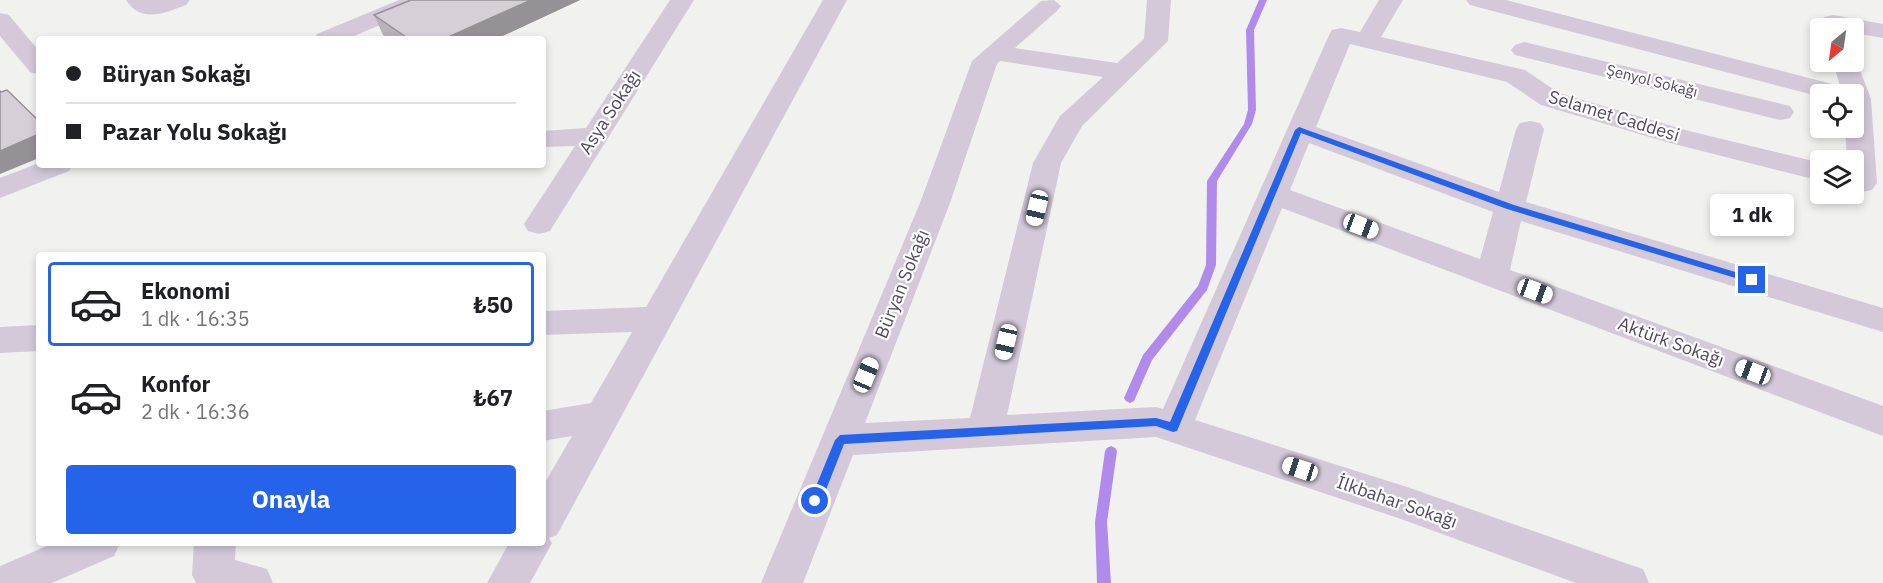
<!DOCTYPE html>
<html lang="tr">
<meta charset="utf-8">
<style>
:root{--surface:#fff;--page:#f2f2f2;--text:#202124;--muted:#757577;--line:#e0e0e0;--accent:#2563eb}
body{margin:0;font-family:"IBM Plex Sans",sans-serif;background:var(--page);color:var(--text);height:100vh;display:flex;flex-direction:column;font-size:22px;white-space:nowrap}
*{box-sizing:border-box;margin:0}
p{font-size:20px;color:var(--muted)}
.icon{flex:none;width:33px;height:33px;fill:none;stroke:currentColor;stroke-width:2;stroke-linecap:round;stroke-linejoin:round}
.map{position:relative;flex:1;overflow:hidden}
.drawer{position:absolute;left:36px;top:252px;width:510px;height:294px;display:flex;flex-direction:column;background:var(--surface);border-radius:6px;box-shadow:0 3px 9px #0003}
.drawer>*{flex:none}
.hud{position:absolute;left:36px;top:36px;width:510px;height:132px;border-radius:6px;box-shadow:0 3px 9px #0003;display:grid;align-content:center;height:132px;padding:0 30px;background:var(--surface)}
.needle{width:39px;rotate:209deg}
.controls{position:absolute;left:1810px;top:18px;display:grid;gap:12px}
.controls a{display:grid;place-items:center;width:54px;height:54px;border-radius:6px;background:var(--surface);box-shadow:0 3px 9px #0003;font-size:30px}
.end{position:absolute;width:27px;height:27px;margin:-14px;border:8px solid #2563eb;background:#fff;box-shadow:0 0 0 3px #fff}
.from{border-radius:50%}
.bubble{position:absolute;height:42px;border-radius:6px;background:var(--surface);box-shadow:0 3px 9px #0003;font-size:20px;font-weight:700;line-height:42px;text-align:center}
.car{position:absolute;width:18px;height:36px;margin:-18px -9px;border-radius:8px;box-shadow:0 0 4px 2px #0007;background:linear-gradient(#fff 24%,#345 0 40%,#fff 0 76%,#345 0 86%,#fff 0)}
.hud b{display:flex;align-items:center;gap:21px;height:57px;font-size:22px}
.hud b+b{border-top:2px solid var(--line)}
.hud i{width:15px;height:15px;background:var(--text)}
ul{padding:10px 0 0;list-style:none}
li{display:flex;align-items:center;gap:18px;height:84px;margin:0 12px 9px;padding:0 18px;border:3px solid transparent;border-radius:6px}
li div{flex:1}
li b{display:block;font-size:22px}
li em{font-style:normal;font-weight:700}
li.on{border-color:var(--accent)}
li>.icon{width:54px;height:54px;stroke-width:1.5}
.primary-button{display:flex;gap:12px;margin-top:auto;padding:12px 30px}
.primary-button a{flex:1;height:69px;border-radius:6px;background:var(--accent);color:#fff;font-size:24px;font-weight:700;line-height:69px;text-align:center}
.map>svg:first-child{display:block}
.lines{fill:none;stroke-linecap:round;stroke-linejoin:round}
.stream{fill:#b18bec;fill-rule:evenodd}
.minor{fill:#d3c9d9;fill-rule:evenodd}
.wall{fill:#b8b2b9}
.shaded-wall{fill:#969196}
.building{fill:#d6cfd7;stroke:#969196;stroke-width:1.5}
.route{fill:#2563eb}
.labels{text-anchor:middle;stroke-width:4.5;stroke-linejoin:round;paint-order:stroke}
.far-street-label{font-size:15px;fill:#55475d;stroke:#fff}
.street-label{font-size:18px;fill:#55475d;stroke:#fff}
</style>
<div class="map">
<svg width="1883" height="583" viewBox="0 0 1883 583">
<rect width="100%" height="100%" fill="#f1f2ef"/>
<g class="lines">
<path class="stream" d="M1259 0H1267L1254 30 1256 110 1252 124 1217 181 1216 265 1207 290 1152 360 1134 401 1130 403 1126 401 1124 398 1143 355 1198 286 1206 265 1207 181 1244 124 1248 110 1246 30Z
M1111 446 1115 448 1117 451 1107 522 1111 583H1097L1095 522 1105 451 1107 448Z"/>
<path class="minor" d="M126 0H190L186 5C164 13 142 24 126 0Z
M399 0H431L427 5 347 39H314L317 34Z
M670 0H694L550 231 539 234 528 231 524 224 575 146 543 147V131L586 128Z
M823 0H847L557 535 549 538 552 543 530 583H487L509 543H543V486L572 436 543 441V411L591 403 632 332 543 335V311L646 307Z
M1054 0 1061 6 1057 11 1015 48 1117 63 1144 39 1147 0H1171L1168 41 1082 126 1061 163 1007 415 1156 407 1163 409 1329 35 1332 30 1341 28 1360 32 1379 0H1403L1381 37 1525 70 1559 93 1689 131 1821 163V181L1670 143 1541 105 1507 82 1350 44 1316 127 1499 192 1516 129 1520 123 1530 121 1540 123 1544 129 1526 202 1883 308V332L1521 221 1510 270 1883 406V436L1282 208 1195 420 1407 487 1628 564 1643 569 1649 583H1576L1401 519 1156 437 853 455 803 583H761L920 203 972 61 1041 1ZM1000 61 1103 77 1060 116 1033 163 970 418 865 423 950 203 997 64ZM1309 143 1493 212 1480 259 1290 190Z
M1466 0H1506L1840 86 1833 62H1854L1855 57 1871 99 1877 183 1872 190 1862 192 1854 190V160H1847L1845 128H1854V94H1821V97L1470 5Z
M0 13 9 15 39 51V75L30 72 0 36Z
M1833 15 1883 24V38L1854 33V28H1823L1821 22 1824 17Z
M1524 42 1790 106 1794 112 1790 118 1780 120 1515 55 1511 50 1515 45Z
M39 163V165H73L69 171 0 198V178Z
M39 325V351L0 353V327Z
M54 543H120L114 556 52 583H0V566Z
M194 543H236L235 560 267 569 273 583H196L192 575Z"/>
</g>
<path class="wall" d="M411 0H580L496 39H389L383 35 374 15Z"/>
<path class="shaded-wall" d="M531 0H580L496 39H444Z
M39 134V158L0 174V151Z"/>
<path class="building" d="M411 0H531L444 39H409L374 15Z
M7 90 39 121V134L0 151V91L1 92Z"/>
<path class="route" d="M1299 127 1514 205 1755 278 1756 280 1752 283 1507 209 1301 133 1177 431 1173 432 1156 426 844 444 820 505H811L810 501 835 440 840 435 1156 418 1170 422 1295 130Z"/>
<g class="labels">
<g class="far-street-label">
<text transform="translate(1652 81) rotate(14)" y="5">Şenyol Sokağı</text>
</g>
<g class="street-label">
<text transform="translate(610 112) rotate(-57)" y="6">Asya Sokağı</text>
<text transform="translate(1614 116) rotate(17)" y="6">Selamet Caddesi</text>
<text transform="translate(902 284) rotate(-68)" y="6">Büryan Sokağı</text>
<text transform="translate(1671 342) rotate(20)" y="6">Aktürk Sokağı</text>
<text transform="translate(1397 502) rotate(19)" y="6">İlkbahar Sokağı</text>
</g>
</g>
</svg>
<div class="controls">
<a><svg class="needle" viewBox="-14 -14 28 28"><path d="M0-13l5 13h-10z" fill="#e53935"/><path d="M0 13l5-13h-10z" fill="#757577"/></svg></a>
<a><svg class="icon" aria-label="locate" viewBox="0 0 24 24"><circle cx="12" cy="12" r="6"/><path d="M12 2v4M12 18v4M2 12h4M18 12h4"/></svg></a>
<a><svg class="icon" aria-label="layers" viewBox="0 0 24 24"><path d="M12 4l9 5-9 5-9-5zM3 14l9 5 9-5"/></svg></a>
</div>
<i class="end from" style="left:815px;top:501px"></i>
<i class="end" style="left:1752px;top:280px"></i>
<div class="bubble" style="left:1710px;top:194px;width:84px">1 dk</div>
<i class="car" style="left:1037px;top:208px;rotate:193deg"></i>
<i class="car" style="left:1361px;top:226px;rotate:111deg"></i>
<i class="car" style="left:1535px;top:291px;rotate:110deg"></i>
<i class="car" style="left:1006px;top:342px;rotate:193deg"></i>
<i class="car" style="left:1753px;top:372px;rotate:291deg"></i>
<i class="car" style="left:866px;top:375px;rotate:22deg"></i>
<i class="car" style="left:1300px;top:469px;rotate:288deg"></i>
<div class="hud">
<b><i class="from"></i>Büryan Sokağı</b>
<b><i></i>Pazar Yolu Sokağı</b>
</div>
<section class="drawer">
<ul>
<li class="on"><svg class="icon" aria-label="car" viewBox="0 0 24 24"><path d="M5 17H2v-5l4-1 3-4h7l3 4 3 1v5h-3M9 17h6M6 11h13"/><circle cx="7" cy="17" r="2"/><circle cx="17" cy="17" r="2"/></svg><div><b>Ekonomi</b><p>1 dk · 16:35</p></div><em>₺50</em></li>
<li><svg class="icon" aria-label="car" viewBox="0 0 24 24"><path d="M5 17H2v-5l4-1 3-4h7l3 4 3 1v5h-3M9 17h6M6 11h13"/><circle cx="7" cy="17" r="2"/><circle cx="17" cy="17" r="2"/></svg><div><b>Konfor</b><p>2 dk · 16:36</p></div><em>₺67</em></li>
</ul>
<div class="primary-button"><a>Onayla</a></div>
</section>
</div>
